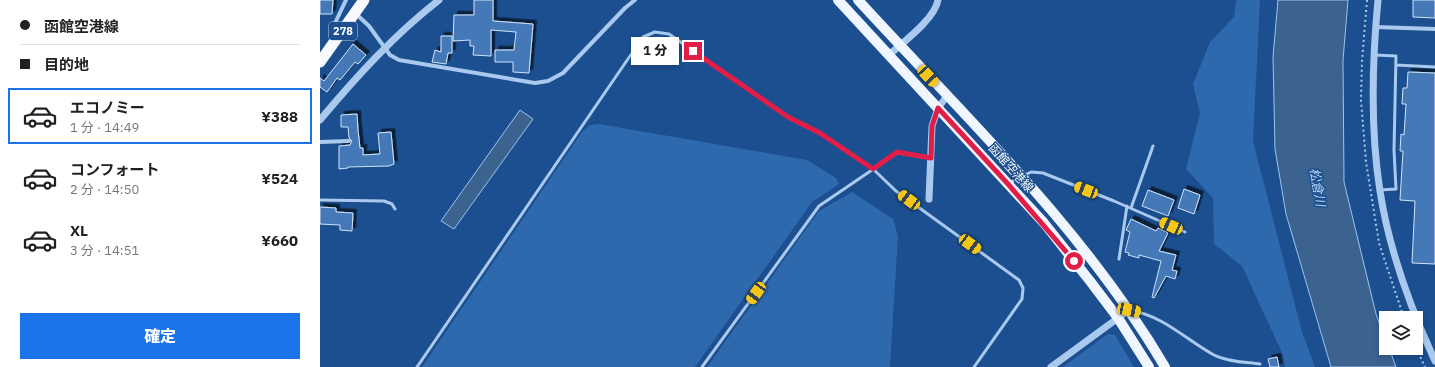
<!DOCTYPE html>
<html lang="ja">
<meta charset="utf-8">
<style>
:root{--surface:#fff;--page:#f2f2f2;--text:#202124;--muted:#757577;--line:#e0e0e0;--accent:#1a73e8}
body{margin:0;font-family:"IBM Plex Sans","Noto Sans JP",sans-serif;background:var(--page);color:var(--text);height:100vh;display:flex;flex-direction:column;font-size:15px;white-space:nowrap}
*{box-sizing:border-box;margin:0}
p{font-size:13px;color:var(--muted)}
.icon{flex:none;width:22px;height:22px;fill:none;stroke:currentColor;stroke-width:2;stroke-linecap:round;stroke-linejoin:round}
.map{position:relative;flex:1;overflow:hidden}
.side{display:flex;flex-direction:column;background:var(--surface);width:320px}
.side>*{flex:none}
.hud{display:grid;align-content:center;height:88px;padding:0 20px;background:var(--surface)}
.buttons{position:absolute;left:1059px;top:311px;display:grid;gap:8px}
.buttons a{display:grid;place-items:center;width:44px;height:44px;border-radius:0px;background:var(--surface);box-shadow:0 2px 6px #0003;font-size:20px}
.end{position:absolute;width:18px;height:18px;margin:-9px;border:5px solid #e11d48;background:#fff;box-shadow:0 0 0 2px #fff}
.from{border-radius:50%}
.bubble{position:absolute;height:28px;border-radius:0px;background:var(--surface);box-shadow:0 2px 6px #0003;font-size:13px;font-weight:800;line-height:28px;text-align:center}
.car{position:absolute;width:12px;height:24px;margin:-12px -6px;border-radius:5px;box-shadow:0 0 3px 1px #0007;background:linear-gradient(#f5c518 24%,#345 0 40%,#f5c518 0 76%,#345 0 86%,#f5c518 0)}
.hud b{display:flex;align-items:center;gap:14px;height:38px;font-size:15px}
.hud b+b{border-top:1px solid var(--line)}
.hud i{width:10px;height:10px;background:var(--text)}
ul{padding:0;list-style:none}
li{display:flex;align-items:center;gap:12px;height:56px;margin:0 8px 6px;padding:0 12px;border:2px solid transparent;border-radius:0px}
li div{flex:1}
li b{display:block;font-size:15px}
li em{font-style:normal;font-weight:800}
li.active{border-color:var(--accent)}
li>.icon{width:36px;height:36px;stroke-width:1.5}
.button{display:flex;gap:8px;margin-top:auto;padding:8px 20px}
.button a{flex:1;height:46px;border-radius:0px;background:var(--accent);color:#fff;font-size:16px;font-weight:800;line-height:46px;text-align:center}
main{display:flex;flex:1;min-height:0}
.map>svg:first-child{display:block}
.green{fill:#2e69ad}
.water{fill:#3c6290;stroke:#9cc4f0}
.building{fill:#4478b7;stroke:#cfe3fa;filter:url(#shadow)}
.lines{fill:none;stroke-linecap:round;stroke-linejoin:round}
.path{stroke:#a9c9ee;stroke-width:2;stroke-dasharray:2 3;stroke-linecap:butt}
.service{stroke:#a9c9ee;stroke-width:3}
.minor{stroke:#a9c9ee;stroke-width:4}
.tertiary{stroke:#a9c9ee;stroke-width:7}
.primary{stroke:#f0f6ff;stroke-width:10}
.trunk{stroke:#f8faff;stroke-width:11}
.route{stroke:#e11d48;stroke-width:5}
.labels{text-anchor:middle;stroke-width:3;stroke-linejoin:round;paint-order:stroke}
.shield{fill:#1b4f8f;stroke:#bbcadd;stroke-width:1}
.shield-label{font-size:11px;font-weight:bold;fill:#fff}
.street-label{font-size:12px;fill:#fff;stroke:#1b4f8f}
.water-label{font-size:13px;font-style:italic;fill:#b5d3f5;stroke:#1b4f8f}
</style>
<main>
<section class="side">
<div class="hud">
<b><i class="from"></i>函館空港線</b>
<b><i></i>目的地</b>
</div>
<ul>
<li class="active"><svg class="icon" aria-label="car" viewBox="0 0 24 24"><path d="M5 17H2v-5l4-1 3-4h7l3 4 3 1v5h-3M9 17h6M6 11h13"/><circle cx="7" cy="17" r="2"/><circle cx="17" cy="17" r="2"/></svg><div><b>エコノミー</b><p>1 分 · 14:49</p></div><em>¥388</em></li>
<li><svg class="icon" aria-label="car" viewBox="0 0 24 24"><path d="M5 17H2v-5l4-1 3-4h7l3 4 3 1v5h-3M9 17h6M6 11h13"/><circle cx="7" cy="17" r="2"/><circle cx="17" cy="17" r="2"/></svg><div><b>コンフォート</b><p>2 分 · 14:50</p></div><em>¥524</em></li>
<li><svg class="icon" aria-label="car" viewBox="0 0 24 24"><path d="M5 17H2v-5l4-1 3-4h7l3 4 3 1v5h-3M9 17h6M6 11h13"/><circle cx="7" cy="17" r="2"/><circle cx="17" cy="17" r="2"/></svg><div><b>XL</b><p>3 分 · 14:51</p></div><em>¥660</em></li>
</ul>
<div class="button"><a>確定</a></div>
</section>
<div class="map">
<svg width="1115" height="367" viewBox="0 0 1115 367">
<defs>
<filter id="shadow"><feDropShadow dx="3.5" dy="-3.5" stdDeviation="0" flood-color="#0009"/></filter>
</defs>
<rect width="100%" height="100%" fill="#1b4f8f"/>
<path class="green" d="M916 0H940L933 141 982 332 995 367H965L963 355 922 266 894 244 893 198 866 169 880 113 873 84 890 42 914 17Z
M279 124 487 160 516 178 519 184 492 202 375 367H102L262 132 270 125Z
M532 192 573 219 578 236 570 367H387L499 211Z
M788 334 795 335 814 367H743Z"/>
<path class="water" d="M958 0H1028L1023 60 1024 182 1056 314 1066 341V348H1069L1076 367H1011L966 214 955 149 953 57Z
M200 110 213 119 134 229 121 221Z"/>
<path class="building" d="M0 0H13L12 14H0Z
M154 0H173V21L213 24 209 73 193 72V62H175V50H194L196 32 171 30V56L153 55 154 46H150V40L133 41 134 15H154Z
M1093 0H1115V18L1093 17Z
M121 36H132V53H128L126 64 112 62 115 50 121 52Z
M33 44 46 55 38 64 35 62 20 80 17 78 7 92 0 87V78L4 81Z
M1088 72 1115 73V264L1092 263 1095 201 1080 200 1083 151H1080L1081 134 1084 135 1086 104H1082L1083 88H1087Z
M37 114 38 130 40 148H43V155L60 154 58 133 71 132 74 164 69 166 28 167V168L19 169V146L30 145 32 141 29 138 28 127H21V115Z
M864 189 880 195 874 214 858 208Z
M828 190 854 200 848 216 822 206Z
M0 207 16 208V212L33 213 32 231 20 230V225L0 224Z
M811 219 836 231 838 228 848 233 839 251 856 255 852 270 857 271 855 279 846 276 834 298 832 297 841 261 819 255V258L808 255 809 253 805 252 810 232 806 230Z
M957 357 959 367H950L948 359Z"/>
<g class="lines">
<path class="path" d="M1047 0 1042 61 1041 100 1046 162 1059 243 1084 318
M1096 348 1105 367"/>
<path class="service" d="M1055 55 1076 56 1074 150 1076 189 1060 190
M1076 65 1115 67
M689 183 711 172 723 173 794 201 865 232
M0 200 64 201 72 204 75 209
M811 208 833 146
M799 259 807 206
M813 311C843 316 868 341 894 355 908 362 925 362 940 364
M97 367 323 37 335 32 349 34 468 117 500 133 553 169 576 191 699 280 703 288 702 299 654 367
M382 367 499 206 577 153 599 156"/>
<path class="minor" d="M35 13 49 26 70 55 79 60 215 83 228 81 243 73 305 8 315 0
M1055 27 1115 29
M16 33V21L26 0
M0 142 29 141
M599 156 611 158"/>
<path class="tertiary" d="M1058 0C1052 63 1050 128 1060 191 1069 250 1090 307 1115 361
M569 55C582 43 615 19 618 0
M0 120C36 77 74 35 119 0
M609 199 612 126 618 108 627 96
M731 367 809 310"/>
<path class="primary" d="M518 0 724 223 770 281 798 318 829 367
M538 0C645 117 764 229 845 367"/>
<path class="trunk" d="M0 62 44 0"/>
</g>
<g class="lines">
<path class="route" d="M373 51 468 117 500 133 553 169 577 152 611 158 612 126 618 108 688 184 754 261"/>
</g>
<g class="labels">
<rect class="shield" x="9" y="22" width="28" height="18" rx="3"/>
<g class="shield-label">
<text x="23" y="35">278</text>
</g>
<g class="street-label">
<text transform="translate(691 168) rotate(48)" y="4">函館空港線</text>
</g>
<g class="water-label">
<text transform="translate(998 187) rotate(80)" y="5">松倉川</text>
</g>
</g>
</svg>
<div class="buttons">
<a><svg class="icon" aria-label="layers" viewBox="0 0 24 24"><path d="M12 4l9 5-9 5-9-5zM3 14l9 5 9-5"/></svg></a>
</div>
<i class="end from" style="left:754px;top:261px"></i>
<i class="end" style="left:373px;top:51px"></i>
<div class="bubble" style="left:311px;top:37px;width:48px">1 分</div>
<i class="car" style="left:608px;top:76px;rotate:137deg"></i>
<i class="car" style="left:766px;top:190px;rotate:291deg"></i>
<i class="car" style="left:589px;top:200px;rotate:306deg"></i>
<i class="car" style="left:851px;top:226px;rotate:294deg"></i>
<i class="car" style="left:650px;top:244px;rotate:126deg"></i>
<i class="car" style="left:436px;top:293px;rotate:216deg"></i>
<i class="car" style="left:809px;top:310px;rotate:101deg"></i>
</div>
</main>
